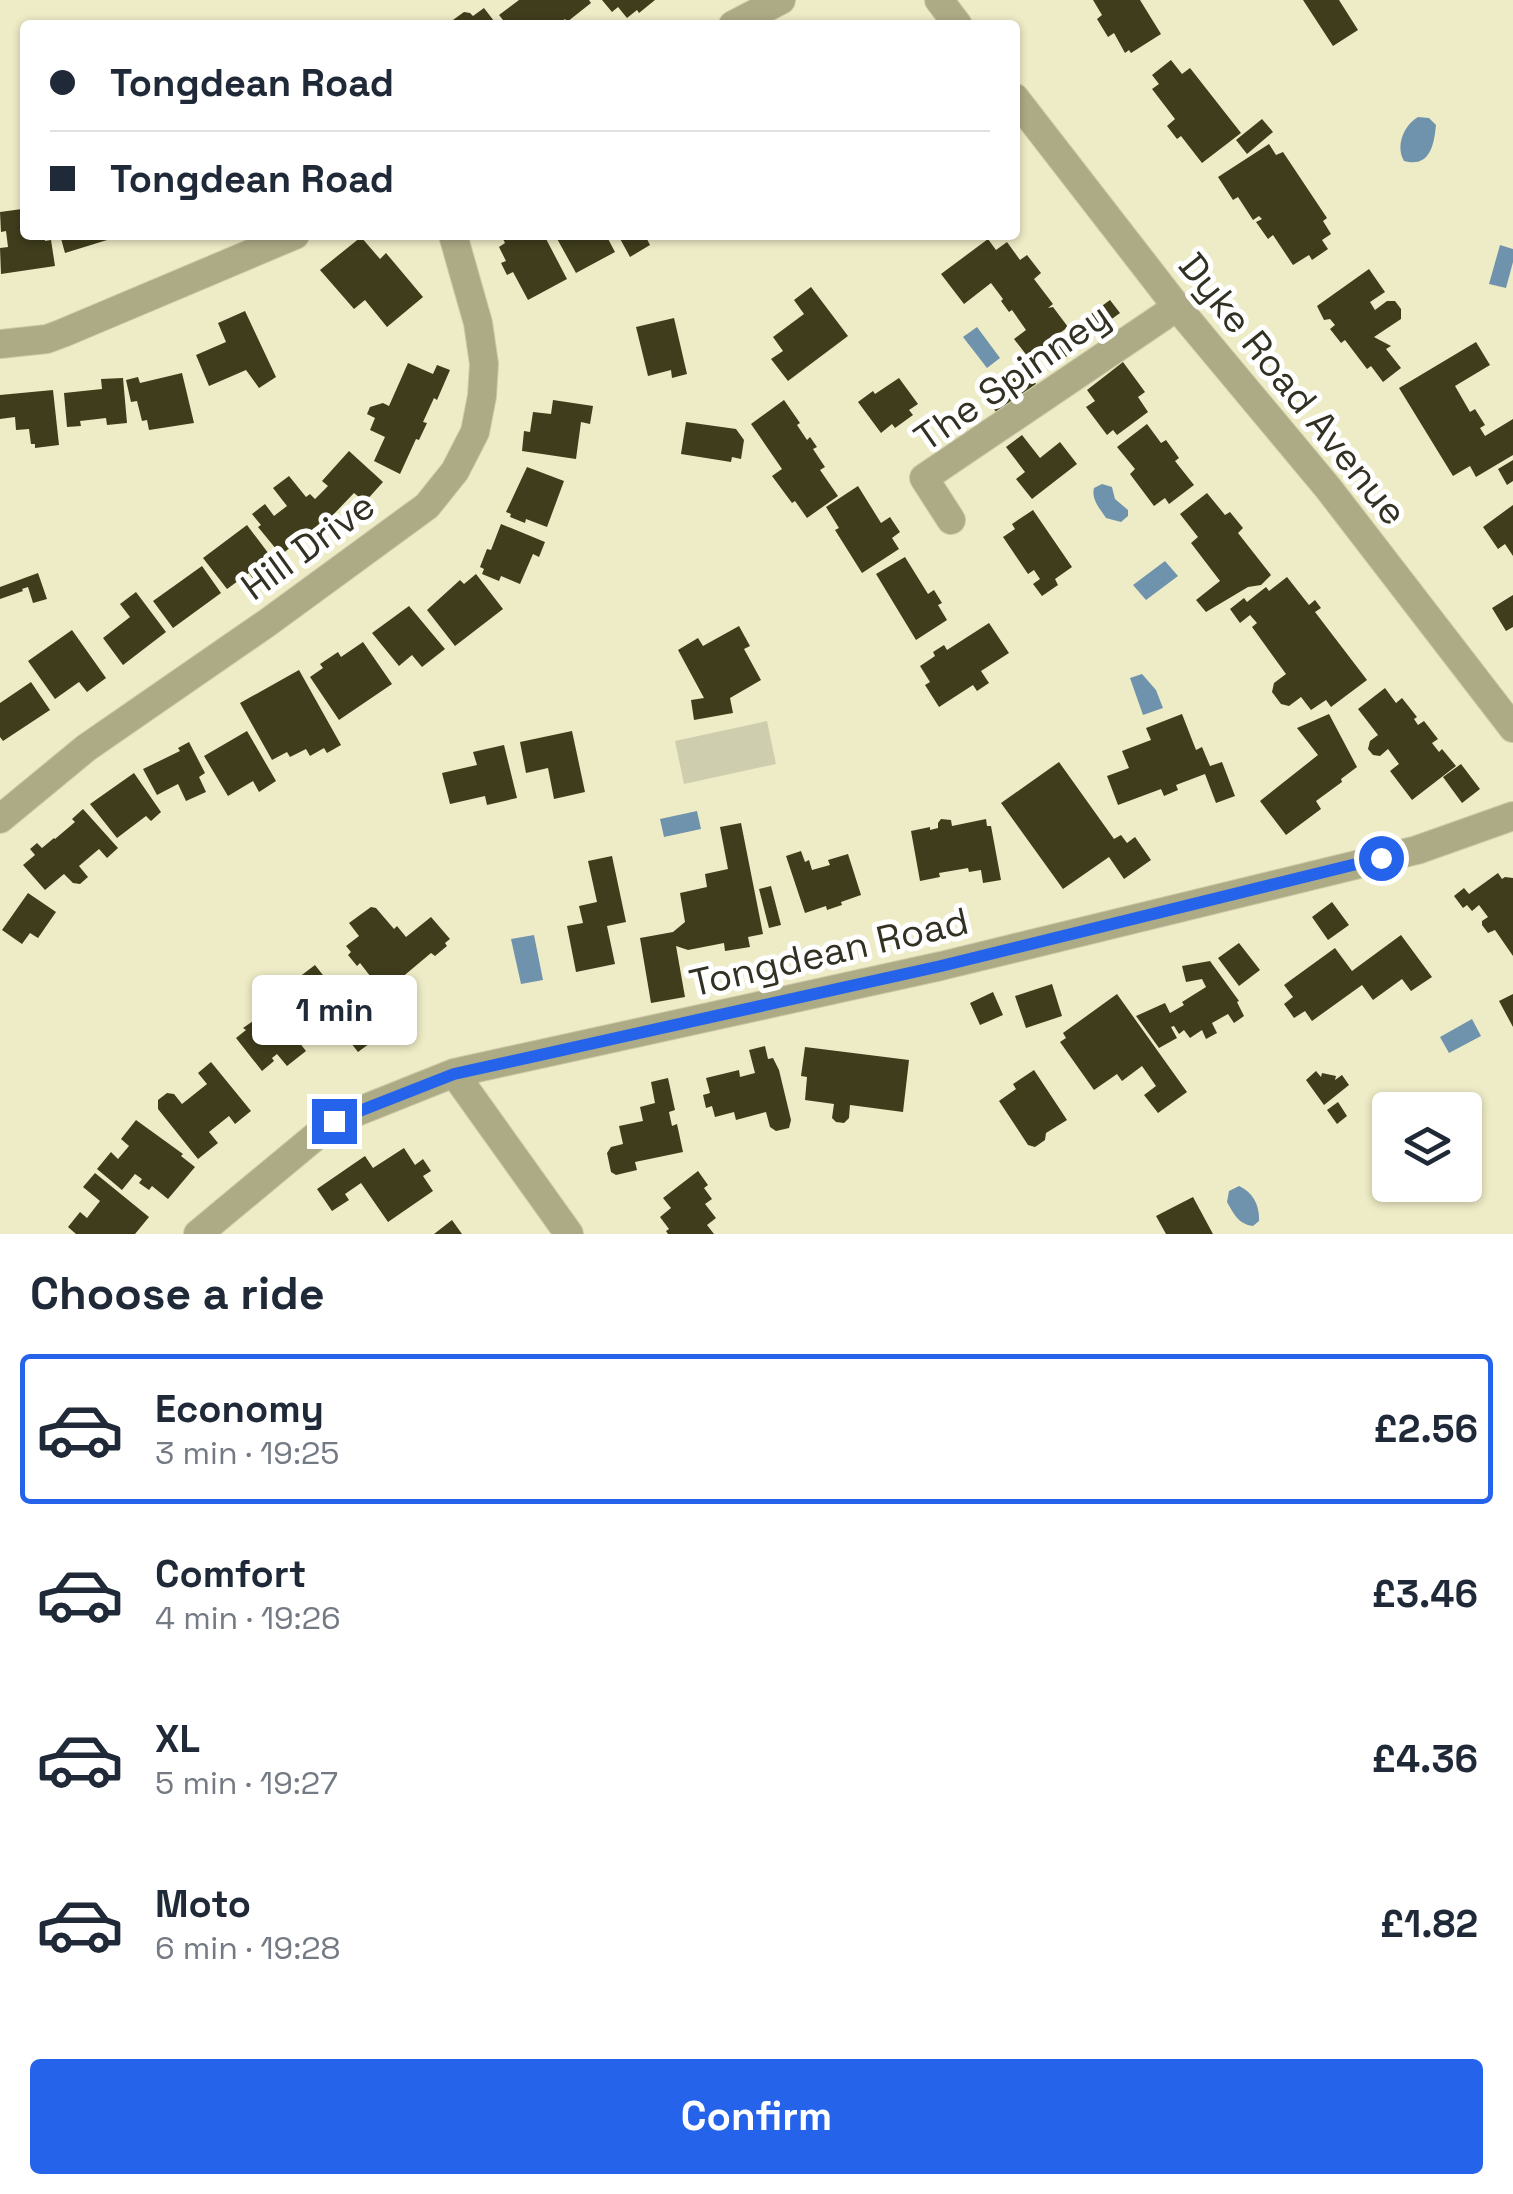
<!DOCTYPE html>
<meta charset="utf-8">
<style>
:root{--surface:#fff;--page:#f6f6f7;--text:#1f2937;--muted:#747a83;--line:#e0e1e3;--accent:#2563eb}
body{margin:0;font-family:"Space Grotesk",sans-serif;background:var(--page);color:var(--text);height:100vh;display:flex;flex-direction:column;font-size:38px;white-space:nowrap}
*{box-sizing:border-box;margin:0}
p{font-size:32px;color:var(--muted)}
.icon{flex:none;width:55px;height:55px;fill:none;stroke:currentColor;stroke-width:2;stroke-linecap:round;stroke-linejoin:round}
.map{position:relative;height:1234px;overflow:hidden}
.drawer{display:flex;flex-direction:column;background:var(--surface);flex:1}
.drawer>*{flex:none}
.guide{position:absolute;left:20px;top:20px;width:1000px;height:220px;border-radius:10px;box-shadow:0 2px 8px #0004;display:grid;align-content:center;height:220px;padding:0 30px;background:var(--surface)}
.fabs{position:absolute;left:1372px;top:1092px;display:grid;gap:20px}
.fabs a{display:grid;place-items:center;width:110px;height:110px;border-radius:10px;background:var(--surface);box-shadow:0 2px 8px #0004;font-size:50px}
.end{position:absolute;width:45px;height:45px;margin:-22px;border:12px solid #2563eb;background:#fff;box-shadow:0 0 0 5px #fff}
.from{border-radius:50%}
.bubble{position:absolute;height:70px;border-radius:10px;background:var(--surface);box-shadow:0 2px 8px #0004;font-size:32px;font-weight:700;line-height:70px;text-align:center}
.guide b{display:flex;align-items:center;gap:35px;height:95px;font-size:38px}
.guide b+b{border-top:2px solid var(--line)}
.guide i{width:25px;height:25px;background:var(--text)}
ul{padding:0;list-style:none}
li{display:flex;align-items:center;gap:30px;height:150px;margin:0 20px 15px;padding:0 10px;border:5px solid transparent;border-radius:10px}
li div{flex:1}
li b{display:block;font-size:38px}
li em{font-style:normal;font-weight:700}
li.current{border-color:var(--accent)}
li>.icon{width:90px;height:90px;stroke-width:1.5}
h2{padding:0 30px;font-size:45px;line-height:120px}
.button{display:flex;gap:20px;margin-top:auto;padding:20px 30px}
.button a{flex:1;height:115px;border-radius:10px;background:var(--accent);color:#fff;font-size:40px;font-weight:700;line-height:115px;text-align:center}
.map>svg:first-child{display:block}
.green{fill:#cecdad}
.water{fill:#6f93ac}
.building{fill:#3f3d1c}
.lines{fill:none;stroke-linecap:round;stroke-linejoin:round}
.minor-casing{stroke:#cccaa9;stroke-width:30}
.minor{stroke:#adab86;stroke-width:28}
.route{stroke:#2563eb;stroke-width:12}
.labels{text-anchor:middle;stroke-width:10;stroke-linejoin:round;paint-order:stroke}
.street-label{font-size:38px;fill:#323123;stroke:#fff}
</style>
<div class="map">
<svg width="1513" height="1234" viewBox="0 0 1513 1234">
<rect width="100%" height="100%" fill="#eeecc6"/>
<path class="green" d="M767 721 776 764 684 784 675 741Z"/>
<path class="water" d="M1418 117 1429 118 1436 125C1434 145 1430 168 1404 161 1395 146 1404 125 1418 117Z
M1500 245 1513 249V262L1506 288 1489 284Z
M977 327 1000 358 987 368 963 337Z
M1102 484 1112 487 1115 499 1128 510V516L1121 522 1106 518C1100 509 1091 499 1094 488Z
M1165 561 1178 576 1146 600 1133 585Z
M1142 674 1156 690 1163 708 1143 715 1130 678Z
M697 811 701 829 664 837 660 819Z
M534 935 543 980 521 984 511 939Z
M1472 1019 1481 1036 1449 1053 1440 1037Z
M1239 1186C1253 1192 1260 1206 1259 1221L1253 1226C1238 1224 1234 1214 1227 1202L1229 1191Z"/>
<path class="building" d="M519 0H589L591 3 567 22 565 19 557 25H542L539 20 532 25H507L499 15Z
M602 0H655L639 13 637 10 627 18 618 7 612 12Z
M1093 0H1140L1161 34 1131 53 1129 50 1125 53 1114 33 1108 37 1097 19 1102 15Z
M1303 0H1339L1358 30 1333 46Z
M484 8 497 25H446L464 12 470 13 473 16Z
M1171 60 1182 74 1190 68 1241 133 1202 163 1181 136 1177 139 1167 126 1175 119 1152 89 1159 84 1152 75Z
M1262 119 1273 132 1247 154 1236 140Z
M1269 144 1276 155 1283 152 1327 218 1323 221 1331 234 1322 240 1328 249 1312 260 1309 255 1293 265 1273 235 1268 239 1256 222 1262 219 1259 216 1253 220 1238 197 1233 200 1218 177Z
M25 196V235H44L45 241 51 240 55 266 1 274 0 248 8 247 6 231 1 232 0 212 22 209 20 197Z
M60 235H120V236L65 253Z
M501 235H544L567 279 528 300 513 272 507 275 501 263 506 261 499 247 505 243Z
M555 235H606L615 252 576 273Z
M618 235H645L650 245 630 257Z
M361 237 380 259 386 253 423 297 387 327 365 300 354 309 320 270Z
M988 239 996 250 1007 242 1020 260 1027 255 1041 273 1034 279 1053 304 1048 308 1053 307 1068 327 1028 357 1014 339 1026 330 1012 310 1009 312 1001 301 1003 299 991 283 964 304 941 274Z
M1369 269 1385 292 1370 302 1375 310 1387 301H1395L1401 309V319L1374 337 1391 346 1386 349 1401 368 1383 382 1371 366 1367 369 1345 340 1341 343 1330 329 1335 325 1330 319 1324 320 1317 306Z
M811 287 848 336 788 381 771 359 783 351 773 337 804 314 794 300Z
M1110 300 1120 313 1072 348 1074 351 1051 368 1039 352Z
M245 311 276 377 259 388 246 370 209 386 196 355 226 342 218 323Z
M674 318 687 374 672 378 671 370 648 376 636 327Z
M1476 342 1490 365 1455 386 1470 412 1475 409 1485 425 1480 428 1485 436 1513 419V455L1476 477 1470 466 1453 476 1399 388Z
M1021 362 1036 384 996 412 981 390Z
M1123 362 1145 392 1138 397 1148 412 1117 435 1113 430 1107 435 1086 407 1095 401 1087 390Z
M408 363 433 374 437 365 450 370 437 400 434 398 423 422 427 423 419 440 416 439 400 474 374 461 385 437 370 430 375 418 367 414 370 407 383 403 389 406Z
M182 373 194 423 149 430 147 420 142 421 137 401 131 402 126 380 138 377 140 383Z
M123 378 127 423 107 425 106 418 80 421 81 426 67 427 64 393 102 389 101 379Z
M899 378 918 404 909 410 913 415 895 428 892 424 881 433 858 402 873 391 875 394Z
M53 390 59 445 35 448V444H31L29 429 16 430 15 417 0 419V395Z
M553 400 593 406 590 424 581 422 576 459 522 451 524 431 530 432 533 412 551 414Z
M784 400 800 423 797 425 807 440 810 437 817 447 813 449 825 467 820 470 838 496 807 518 795 501 792 503 772 476 782 469 751 424Z
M686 422 736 429 744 440 741 459 732 457 731 462 681 454Z
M1147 424 1161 443 1166 440 1179 458 1175 461 1194 485 1169 504 1165 498 1154 506 1130 474 1135 469 1117 447Z
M1022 435 1040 458 1060 442 1077 464 1032 499 1016 479 1025 472 1006 447Z
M349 451 383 482 365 502 354 493 331 517 329 516 281 555 258 527 261 525 252 514 265 504 274 516 287 506 273 488 289 476 306 497 310 494 315 499 328 486 322 481Z
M1513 460V481L1507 485 1498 469Z
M527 467 564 481 547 527 526 519 525 523 510 517 511 514 506 512Z
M858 486 881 523 890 517 900 532 892 538 899 549 862 573 835 530 839 528 826 507Z
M1207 493 1225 515 1230 512 1243 528 1238 533 1271 575 1261 585 1248 587 1206 612 1196 600 1220 581 1191 543 1198 537 1180 514Z
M1513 505V556L1505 544 1498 549 1483 527Z
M1033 510 1072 567 1055 579 1058 585 1042 596 1033 584 1040 579 1034 570 1028 574 1003 537 1015 529 1012 524Z
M501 524 545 542 539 557 533 554 520 584 501 576 499 581 482 574 484 569 480 567 487 549 491 550Z
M247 525 275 562 253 579 249 573 227 589 203 558Z
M905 557 928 594 934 590 942 603 938 605 947 620 916 640 876 574Z
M202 566 221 593 173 628 153 601Z
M38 573 47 599 33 603 28 587 22 589 23 591 0 599V587Z
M476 574 503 609 455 646 427 610 460 580 464 584Z
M1287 577 1309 605 1315 600 1321 608 1315 612 1367 680 1331 707 1326 700 1311 710 1301 697 1289 706 1281 704 1272 692 1274 683 1286 674 1252 627 1257 623 1250 615 1240 623 1230 609 1244 598 1247 602 1266 587 1269 591Z
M136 592 166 632 123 665 103 638 130 617 120 604Z
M1513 595V627L1506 631 1492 608Z
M409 606 445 649 422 667 412 655 399 666 372 633Z
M989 623 1009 653 981 671 989 683 977 691 973 685 939 707 925 685 930 682 920 666 935 656 933 652 944 645 947 650Z
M739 626 750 646 744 649 761 680 730 698 733 713 694 720 691 700 704 698 678 650 698 638 703 646Z
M72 630 106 678 87 692 79 682 55 699 28 661Z
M363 642 392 684 339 720 310 677 323 668 320 664 338 652 341 657Z
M299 670 341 745 327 753 324 748 310 756 306 749 290 757 287 752 272 760 240 703Z
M31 682 50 710 3 741 0 737V703Z
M1385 688 1396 703 1402 698 1417 717 1414 719 1418 725 1424 721 1438 739 1432 743 1439 752 1442 749 1456 766 1412 800 1390 771 1399 764 1388 749 1380 756 1373 755 1368 749 1370 741 1378 735 1358 709Z
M1182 714 1196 750 1202 747 1210 766 1222 762 1235 796 1216 803 1205 774 1176 785 1178 790 1164 796 1161 789 1118 805 1107 776 1129 768 1122 751 1151 740 1146 728Z
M1329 714 1357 767 1341 779 1342 782 1316 801 1321 809 1286 835 1260 801 1318 755 1297 728Z
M247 731 276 781 259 792 253 781 228 796 204 756Z
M572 731 585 792 554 799 548 768 526 773 520 742Z
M189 742 205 773 199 777 206 792 186 801 178 784 157 795 143 769 180 751 178 748Z
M504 745 517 798 487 805 485 796 450 804 442 773 477 765 473 752Z
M1059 762 1114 839 1121 835 1127 843 1135 837 1151 860 1124 879 1109 857 1063 889 1001 803Z
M1461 764 1480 789 1462 803 1443 777Z
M134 773 161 812 151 821 146 816 117 838 90 804Z
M83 809 118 848 107 858 99 849 79 866 88 877 80 884 73 883 64 874 45 890 23 865 35 855 30 849 37 843 42 848 54 838 55 839 75 822 72 819Z
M941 819 951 820 952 826 986 819 987 826H991L1001 880 983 883 981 870 969 872 968 868 939 873 940 877 920 881 911 831 930 827V830L938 828V823Z
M741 823 763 934 748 937 750 947 725 951 724 943 688 950 676 946 685 997 651 1003 640 938 673 932 685 922 680 893 707 887 705 874 728 869 720 827Z
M801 851 805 862 809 860 812 870 830 865 828 860 848 854 861 895 841 902 842 905 827 910 826 906 805 913 786 856Z
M612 856 626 922 607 926 615 964 576 972 567 926 583 923 579 906 597 902 588 861Z
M1498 873 1502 879 1505 877 1513 878V956L1495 930 1488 933 1482 925V921L1488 917 1479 905 1472 911 1467 905 1463 908 1454 896 1464 888 1469 894Z
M771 886 781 925 769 928 759 889Z
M28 893 56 912 38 938 30 933 22 944 2 930Z
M1332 902 1349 925 1328 940 1312 917Z
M371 907 376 908 394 929 397 926 406 937 431 917 450 939 445 943 447 946 435 956 431 953 400 979 409 990 392 1004 389 1000 387 1002 379 992 381 990 360 963 357 966 348 955 351 952 346 946 359 936 349 923Z
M1401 935 1432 977 1411 991 1402 979 1373 1000 1362 985 1312 1021 1305 1011 1294 1018 1284 1004 1293 997 1284 985 1335 948 1352 971Z
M1239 943 1260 970 1239 986 1218 958Z
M1210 961 1239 1001 1237 1002 1244 1016 1234 1023 1228 1014 1212 1023 1217 1033 1206 1039 1202 1030 1190 1038 1184 1030 1179 1034 1174 1026 1171 1027 1177 1038 1159 1048 1136 1016 1165 1003 1170 1013 1184 1005 1182 1002 1206 987 1202 979 1186 982 1182 966Z
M315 965 345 1003 330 1014 334 1018 324 1026 319 1020 306 1030 269 985 282 975 290 984Z
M1052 984 1062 1016 1026 1028 1015 996Z
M993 992 1003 1015 980 1025 970 1003Z
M1117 994 1187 1092 1158 1113 1144 1095 1156 1086 1142 1066 1122 1081 1117 1074 1094 1090 1060 1042 1066 1038 1063 1033Z
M1513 994V1027L1499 1001Z
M272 1008 306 1051 287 1066 277 1054 272 1058 274 1061 262 1071 236 1038 246 1030 243 1028Z
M362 1019 377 1038 358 1052 344 1034Z
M765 1046 768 1059 773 1058 779 1070 791 1120 789 1128 776 1131 770 1127 766 1112 736 1120 734 1112 715 1117 712 1106 706 1108 703 1095 710 1093 706 1078 739 1070 740 1077 755 1073 749 1050Z
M805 1047 909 1060 903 1112 850 1105 849 1118 844 1123 836 1122 832 1118 834 1104 805 1100 807 1077 801 1076Z
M211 1062 251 1111 235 1124 229 1116 209 1132 218 1143 198 1159 158 1109V1100L167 1093 174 1094 182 1104 207 1084 198 1073Z
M1034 1070 1067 1120 1046 1133 1045 1140 1035 1147 1028 1145 999 1101 1016 1089 1013 1084Z
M1316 1071 1321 1077 1322 1073 1336 1076 1335 1080 1342 1075 1349 1085 1324 1105 1306 1080Z
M668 1078 675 1110 669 1112 672 1126 677 1124 683 1152 635 1162 637 1170 616 1175 611 1172 607 1153 611 1147 623 1144 619 1126 643 1121 640 1107 655 1103 651 1082Z
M1338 1102 1347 1116 1337 1124 1327 1110Z
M136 1120 183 1154 181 1156 195 1167 168 1199 152 1186 149 1190 139 1183 142 1179 135 1174 122 1190 97 1169 111 1152 118 1159 129 1146 121 1139Z
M404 1148 415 1165 423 1159 431 1171 423 1176 433 1191 388 1222 361 1183 345 1194 349 1200 332 1211 317 1189 365 1156 373 1168Z
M698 1171 708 1185 704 1188 712 1199 705 1204 716 1218 707 1225 714 1234H668L666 1231 669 1229 660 1217 671 1208 663 1198Z
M95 1173 149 1217 135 1234H76L68 1227 80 1212 87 1218 100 1201 83 1187Z
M1193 1197 1213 1234H1166L1156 1216Z
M452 1220 462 1234H434Z"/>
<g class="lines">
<defs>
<path id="minor" d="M939 0 958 25
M733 25 781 0
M1015 98 1177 307 1328 488 1513 728
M0 344 47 339 63 333 295 235
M951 520 924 478 1177 307
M0 819 86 748 267 623 427 506 455 471 475 432 482 396 484 364 478 323 453 235
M454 1073 569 1234
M198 1234 334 1121 454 1073 941 966 1417 850 1513 816"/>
</defs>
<use href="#minor" class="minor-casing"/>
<use href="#minor" class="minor"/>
</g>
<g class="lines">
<path class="route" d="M334 1121 454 1074 941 966 1381 858"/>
</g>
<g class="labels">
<g class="street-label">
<text transform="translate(1012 377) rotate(-35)" y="13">The Spinney</text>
<text transform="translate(1293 389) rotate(51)" y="13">Dyke Road Avenue</text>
<text transform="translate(308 546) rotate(-36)" y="13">Hill Drive</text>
<text transform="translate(829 952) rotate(-13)" y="13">Tongdean Road</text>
</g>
</g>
</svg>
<div class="fabs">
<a><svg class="icon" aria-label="layers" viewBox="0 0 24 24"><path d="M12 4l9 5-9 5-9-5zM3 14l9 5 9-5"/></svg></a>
</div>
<i class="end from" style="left:1381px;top:858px"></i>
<i class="end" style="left:334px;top:1121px"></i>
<div class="bubble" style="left:252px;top:975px;width:165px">1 min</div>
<div class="guide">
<b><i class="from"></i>Tongdean Road</b>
<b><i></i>Tongdean Road</b>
</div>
</div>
<section class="drawer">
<h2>Choose a ride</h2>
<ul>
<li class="current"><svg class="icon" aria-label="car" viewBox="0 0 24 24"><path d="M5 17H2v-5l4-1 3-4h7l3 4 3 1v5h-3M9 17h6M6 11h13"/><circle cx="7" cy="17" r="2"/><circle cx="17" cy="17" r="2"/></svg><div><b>Economy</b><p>3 min · 19:25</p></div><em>£2.56</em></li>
<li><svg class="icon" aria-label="car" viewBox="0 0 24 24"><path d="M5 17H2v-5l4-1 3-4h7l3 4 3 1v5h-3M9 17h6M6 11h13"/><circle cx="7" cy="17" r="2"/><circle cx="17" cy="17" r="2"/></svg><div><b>Comfort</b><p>4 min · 19:26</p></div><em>£3.46</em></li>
<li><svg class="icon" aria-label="car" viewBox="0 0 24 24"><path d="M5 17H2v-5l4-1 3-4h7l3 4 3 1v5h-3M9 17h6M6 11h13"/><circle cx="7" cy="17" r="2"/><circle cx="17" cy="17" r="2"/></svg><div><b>XL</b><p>5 min · 19:27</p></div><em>£4.36</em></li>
<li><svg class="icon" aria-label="car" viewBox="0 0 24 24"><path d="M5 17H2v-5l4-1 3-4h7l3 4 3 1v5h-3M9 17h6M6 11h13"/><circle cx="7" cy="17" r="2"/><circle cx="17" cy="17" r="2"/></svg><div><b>Moto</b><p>6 min · 19:28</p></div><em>£1.82</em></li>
</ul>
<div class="button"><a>Confirm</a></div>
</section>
